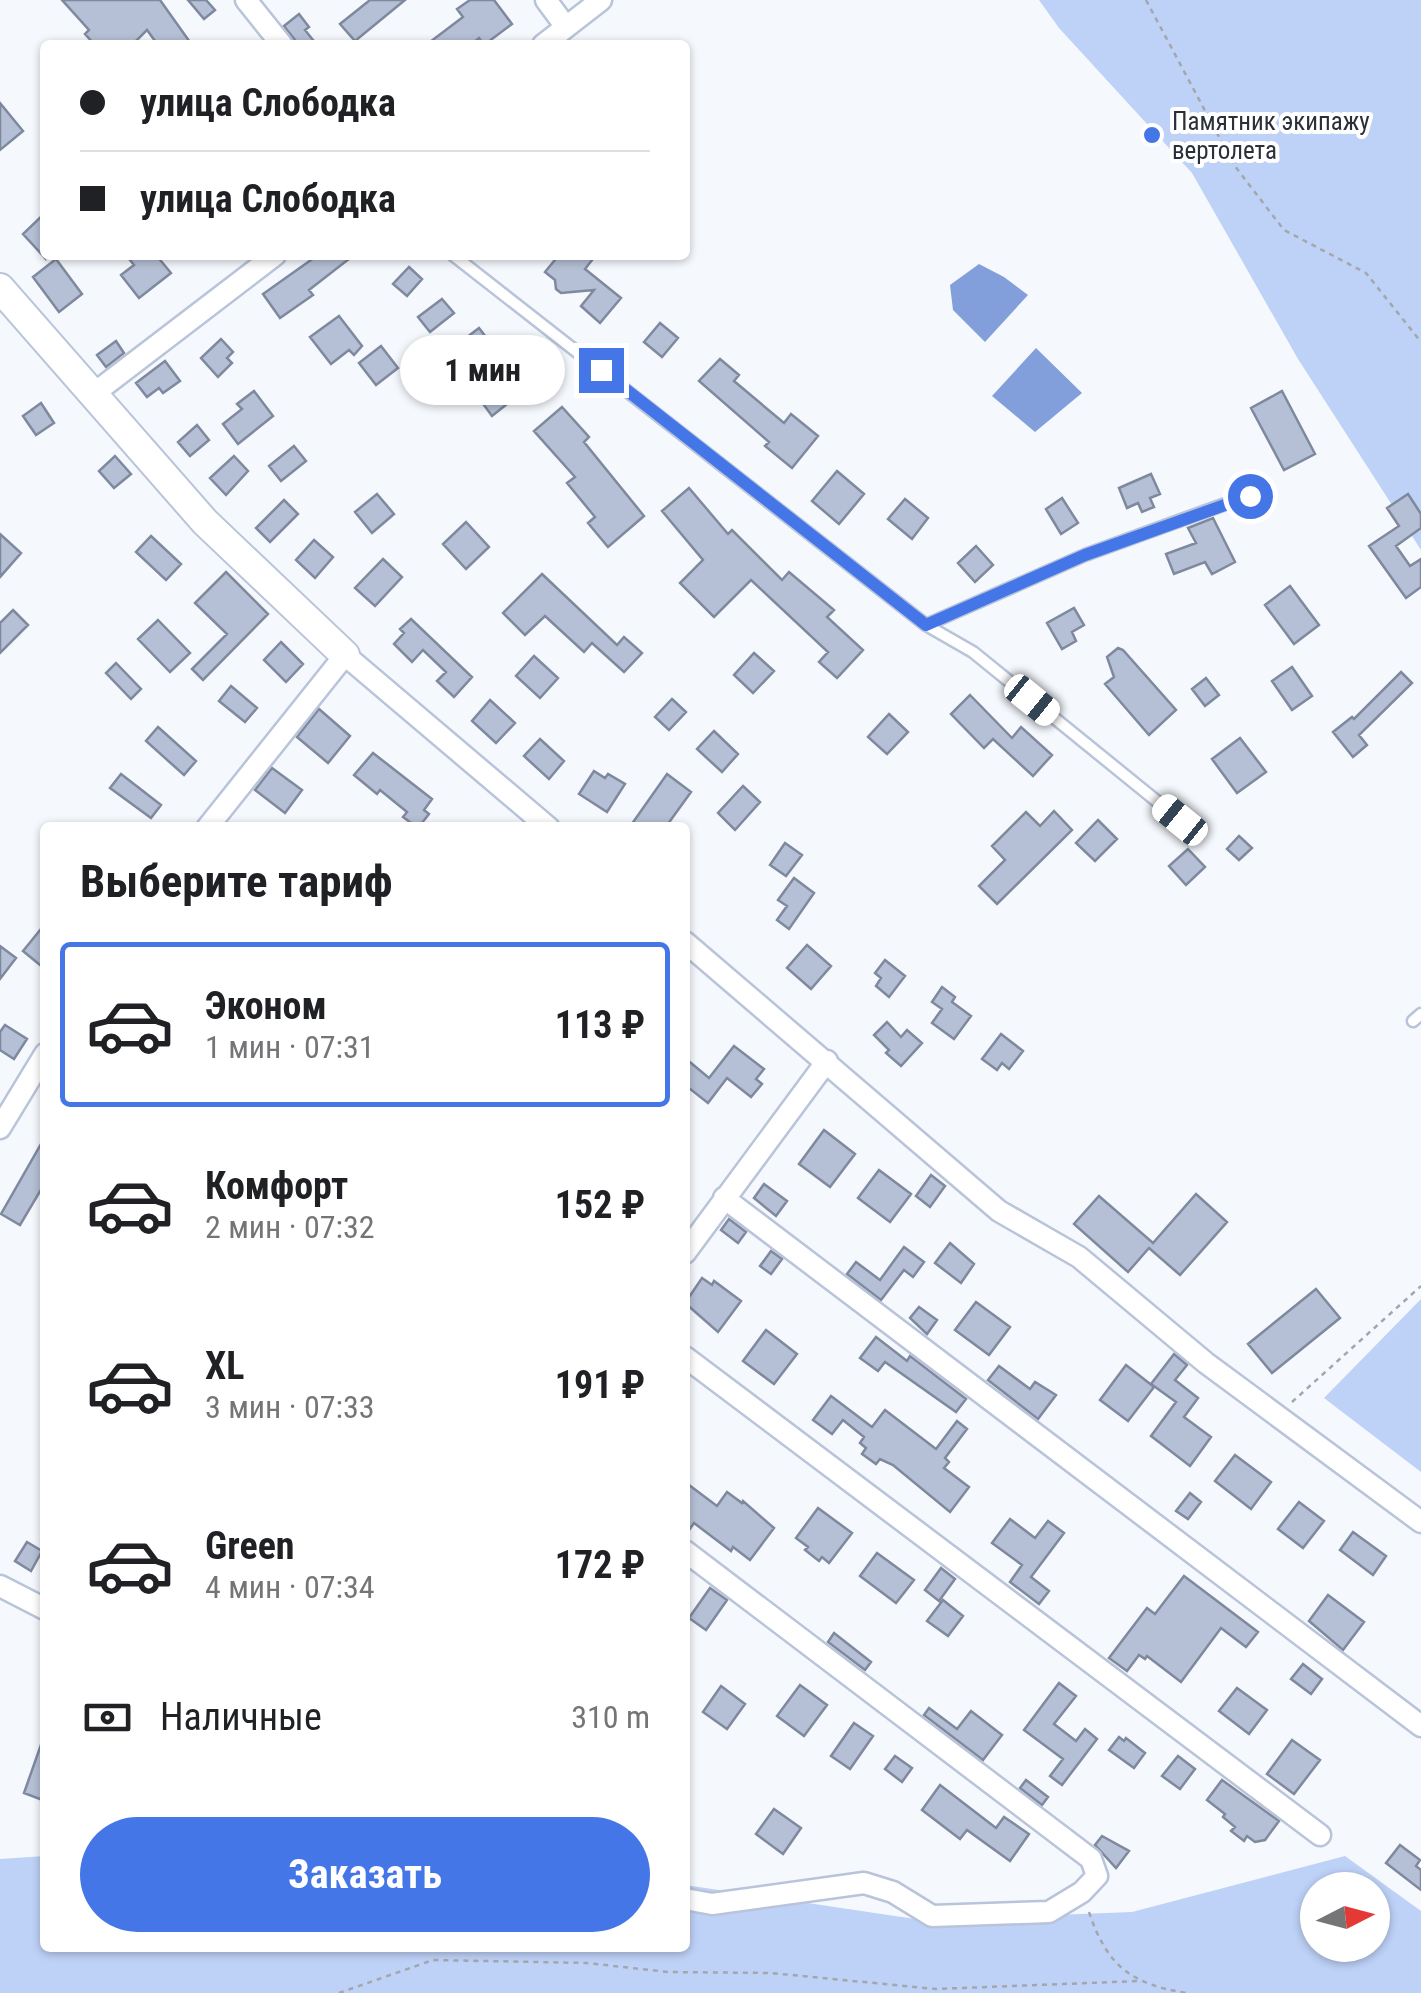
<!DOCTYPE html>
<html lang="ru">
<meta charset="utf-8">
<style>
:root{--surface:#fff;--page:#f6f6f6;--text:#202124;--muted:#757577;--line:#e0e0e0;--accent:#4576e8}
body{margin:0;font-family:"Roboto Condensed",sans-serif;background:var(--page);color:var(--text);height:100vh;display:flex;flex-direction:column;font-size:38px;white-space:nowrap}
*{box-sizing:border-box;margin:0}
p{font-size:32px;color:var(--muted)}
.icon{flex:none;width:55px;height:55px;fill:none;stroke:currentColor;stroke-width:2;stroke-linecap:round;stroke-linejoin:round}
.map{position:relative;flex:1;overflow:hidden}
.sheet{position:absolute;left:40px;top:822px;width:650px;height:1130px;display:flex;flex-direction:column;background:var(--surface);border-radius:10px;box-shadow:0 2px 8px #0004}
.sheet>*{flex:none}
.hud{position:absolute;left:40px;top:40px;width:650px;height:220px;border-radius:10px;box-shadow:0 2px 8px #0004;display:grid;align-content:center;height:220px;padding:0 40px;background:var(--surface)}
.needle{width:65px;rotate:84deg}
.fabs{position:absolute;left:1300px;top:1872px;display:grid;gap:20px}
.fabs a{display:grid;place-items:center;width:90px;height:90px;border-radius:50%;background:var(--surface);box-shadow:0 2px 8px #0004;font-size:50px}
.end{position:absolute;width:45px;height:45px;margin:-22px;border:12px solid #4576e8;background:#fff;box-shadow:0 0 0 5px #fff}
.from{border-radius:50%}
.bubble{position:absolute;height:70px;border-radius:35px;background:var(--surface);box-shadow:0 2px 8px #0004;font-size:32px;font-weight:700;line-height:70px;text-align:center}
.car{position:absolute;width:30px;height:60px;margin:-30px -15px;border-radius:12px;box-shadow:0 0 8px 2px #0007;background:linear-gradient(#fff 24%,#345 0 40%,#fff 0 76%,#345 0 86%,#fff 0)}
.hud b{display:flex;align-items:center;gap:35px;height:95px;font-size:38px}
.hud b+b{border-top:2px solid var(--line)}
.hud i{width:25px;height:25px;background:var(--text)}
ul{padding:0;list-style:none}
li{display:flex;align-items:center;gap:30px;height:165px;margin:0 20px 15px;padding:0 20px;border:5px solid transparent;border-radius:10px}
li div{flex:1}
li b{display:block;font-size:38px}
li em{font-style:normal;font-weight:700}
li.on{border-color:var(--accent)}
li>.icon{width:90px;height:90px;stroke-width:1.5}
h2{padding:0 40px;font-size:45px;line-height:120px}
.pay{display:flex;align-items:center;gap:25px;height:110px;padding:0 40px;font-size:38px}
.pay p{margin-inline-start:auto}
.cta{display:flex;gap:20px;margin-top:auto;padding:20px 40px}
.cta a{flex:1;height:115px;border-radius:60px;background:var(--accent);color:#fff;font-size:40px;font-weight:700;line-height:115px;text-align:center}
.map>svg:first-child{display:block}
.green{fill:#bed1f7;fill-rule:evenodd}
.water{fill:#829fdc}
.building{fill:#b5c0d6;stroke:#7f899e;stroke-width:2.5}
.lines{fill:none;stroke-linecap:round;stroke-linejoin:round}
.lane-casing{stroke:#b9c4da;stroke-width:15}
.street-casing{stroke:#b9c4da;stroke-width:25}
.secondary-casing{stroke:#b9c4da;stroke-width:32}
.path{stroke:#a3a6ad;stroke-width:2.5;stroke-dasharray:5 5;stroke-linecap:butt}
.lane{stroke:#fff;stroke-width:10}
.street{stroke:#fff;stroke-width:20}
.secondary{stroke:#fff;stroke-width:28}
.route{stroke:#4576e8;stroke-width:12}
.poi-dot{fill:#4576e8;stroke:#fff;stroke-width:4}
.labels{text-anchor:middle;stroke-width:8;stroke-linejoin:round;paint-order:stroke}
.poi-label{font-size:25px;fill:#2b3038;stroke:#fff;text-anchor:start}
</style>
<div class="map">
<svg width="1421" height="1993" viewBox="0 0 1421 1993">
<rect width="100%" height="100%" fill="#f5f8fd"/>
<path class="green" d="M1039 0H1421V550L1298 359 1192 173 1059 28Z
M1421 1299V1472L1324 1398Z
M45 1856V1948H685V1885L922 1920 1132 1912 1345 1856 1421 1911V1993H0V1859ZM1318 1890H1372V1945H1318Z"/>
<path class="water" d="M979 264 1004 277 1028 295 985 342 953 310 950 285Z
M1036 348 1082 393 1035 432 992 396Z"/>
<path class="building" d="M62 0H160L192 45H158L147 30 132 45H95L85 34 89 30Z
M188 0H206L215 10 204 19Z
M370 0H405L355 41 340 24Z
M470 0H494L512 24 484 45 479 38 470 45H426L463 17 457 9Z
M299 14 309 27 305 30 317 45H299L284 26Z
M0 103 23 131 0 150Z
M45 213V258L23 234Z
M126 255H156L171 273 139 298 121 275 134 265Z
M318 255H354L309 290 313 295 280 318 263 294Z
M559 255H596L585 269 621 298 600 323 581 306 594 290 561 293 556 289 555 280 545 272Z
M56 259 82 294 59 312 33 277Z
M409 267 422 279 407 296 393 284Z
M442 299 454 313 430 332 418 317Z
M339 316 362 346 354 355 349 350 331 364 310 337Z
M660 323 678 338 662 357 644 342Z
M479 328 512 371 517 367 531 385 492 416 446 353Z
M221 339 233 352 227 358 232 363 218 377 201 358Z
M116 341 124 353 106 367 97 355Z
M381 346 398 368 376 385 359 363Z
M720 359 739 375 734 381 784 423 791 414 818 436 792 468 765 446 769 442 699 381Z
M165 361 180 381 163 393 159 388 147 397 136 383Z
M254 391 273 416 238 444 223 424 242 409 237 404Z
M1282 391 1315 454 1284 470 1251 408Z
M41 403 54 423 36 435 23 416Z
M562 407 589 437 584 442 644 516 608 547 588 523 595 517 567 483 575 477 534 431Z
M197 425 209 440 190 456 178 442Z
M294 446 306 461 281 481 269 466Z
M115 456 131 474 114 488 99 471Z
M234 456 248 471 226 495 210 478Z
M837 471 864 494 839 524 812 501Z
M1151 474 1160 494 1150 498 1154 507 1142 512 1138 503 1127 508 1119 488Z
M689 488 728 534 732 530 782 580 789 572 834 610 827 617 863 650 837 678 819 662 828 652 751 580 714 617 680 583 703 560 662 511Z
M377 494 394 514 372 533 355 512Z
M1408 494 1421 514V528L1396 546 1410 566 1421 559V587L1406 598 1369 546 1399 526 1387 508Z
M1062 498 1078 523 1061 534 1046 509Z
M905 499 928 518 912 539 888 519Z
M284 500 298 514 270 542 256 528Z
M1213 518 1235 562 1212 574 1205 562 1174 574 1166 554 1196 543 1188 528Z
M466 522 489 547 466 569 443 544Z
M0 534 21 553 0 577Z
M151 536 181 564 166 580 136 552Z
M314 540 333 557 315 578 296 560Z
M976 546 993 565 975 582 958 563Z
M383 559 402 577 375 606 355 588Z
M226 572 268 614 203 680 192 669 227 634 195 603Z
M542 574 617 645 624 637 642 653 624 672 592 643 584 652 545 616 525 635 503 613Z
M1290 586 1319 625 1294 644 1265 605Z
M1074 608 1084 625 1072 632 1076 641 1062 649 1047 623Z
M13 610 28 625 0 653V623Z
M411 619 472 677 454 697 437 681 446 672 423 650 412 662 394 644 404 633 400 629Z
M158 620 190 653 170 672 138 639Z
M281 642 303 664 286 682 264 660Z
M1118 648 1123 650 1176 710 1149 735 1105 684 1114 677 1107 657Z
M754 653 774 671 753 693 734 675Z
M534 656 558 678 540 698 516 676Z
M116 663 141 689 131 699 106 673Z
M1292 667 1312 696 1292 710 1272 681Z
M1401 672 1412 683 1359 735 1367 745 1353 757 1333 732 1352 717 1354 719Z
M1206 678 1219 695 1205 706 1192 689Z
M231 686 257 708 245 722 219 701Z
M970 695 1012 738 1021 727 1052 755 1033 776 993 739 984 748 951 714Z
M672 699 686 712 669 730 655 717Z
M490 700 515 723 496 743 472 721Z
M319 709 350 736 328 763 297 737Z
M889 714 908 732 887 754 868 737Z
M158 727 196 761 184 775 146 741Z
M714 731 738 754 722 772 697 749Z
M1240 738 1266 772 1237 793 1212 759Z
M540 739 564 761 549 779 524 756Z
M373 753 432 799 424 810 429 814 418 828 403 817 407 812 380 790 377 794 354 775Z
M272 768 302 790 285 813 255 790Z
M594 771 605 778 608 774 625 784 607 812 579 794Z
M121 774 161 805 151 818 110 788Z
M667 774 691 792 665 828H629Z
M743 786 760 802 735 830 718 813Z
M1054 811 1072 830 997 904 979 886 1005 860 992 846 1026 812 1040 826Z
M1098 820 1117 839 1095 861 1076 843Z
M1239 836 1252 848 1239 860 1227 849Z
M785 843 802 855 786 876 770 865Z
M1188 849 1205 867 1186 885 1169 866Z
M794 878 814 893 789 929 777 920 787 906 778 900Z
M45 924V969L23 951Z
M807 945 831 966 811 989 787 968Z
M0 946 16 958 0 979Z
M885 960 905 976 889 997 876 986 881 978 875 973Z
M942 987 955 997 952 1002 971 1016 954 1039 932 1023 942 1009 932 1002Z
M887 1022 901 1037 907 1030 922 1043 901 1066 886 1053 889 1050 874 1035Z
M5 1025 27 1039 14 1059 0 1050V1032Z
M1001 1034 1023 1051 1009 1069 1002 1063 997 1070 982 1059Z
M734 1046 764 1069 756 1079 762 1084 751 1097 727 1078 708 1103 685 1085V1058L709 1078Z
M824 1130 855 1154 830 1187 799 1164Z
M45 1137V1183L20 1225 1 1214Z
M879 1170 911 1194 890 1222 858 1198Z
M931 1175 945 1186 930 1207 916 1196Z
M764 1184 787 1201 776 1216 754 1198Z
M1196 1194 1227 1222 1180 1275 1149 1248 1128 1272 1074 1224 1099 1196 1153 1243Z
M729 1219 746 1232 738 1243 721 1230Z
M950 1243 974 1264 961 1283 935 1263Z
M904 1247 924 1262 913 1277 904 1270 881 1300 847 1274 856 1262 880 1280Z
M771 1251 782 1259 771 1274 760 1266Z
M702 1278 712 1285 714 1281 741 1301 718 1332 685 1303Z
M1316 1289 1340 1318 1272 1373 1248 1344Z
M976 1302 1010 1327 989 1355 955 1330Z
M919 1307 937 1320 927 1334 910 1318Z
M766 1330 797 1354 774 1384 743 1361Z
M876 1337 907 1361 910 1356 966 1399 956 1412 885 1362 878 1371 860 1358Z
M1174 1354 1187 1365 1175 1380 1198 1398 1184 1417 1211 1437 1190 1466 1151 1436 1176 1402 1151 1384Z
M1126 1365 1154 1387 1128 1421 1100 1400Z
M999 1366 1030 1389 1035 1382 1056 1395 1038 1419 988 1380Z
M831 1396 872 1427 885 1410 936 1449 957 1421 967 1429 945 1458 949 1462 944 1468 969 1487 950 1512 893 1465 880 1459 876 1464 862 1454 866 1448 860 1443 864 1437 843 1420 832 1434 813 1420Z
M1235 1455 1271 1482 1251 1509 1215 1481Z
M685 1482 717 1506 727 1492 742 1503 743 1501 774 1528 750 1560 733 1547 731 1551 694 1523 685 1536Z
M1190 1493 1201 1502 1188 1519 1176 1511Z
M1299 1502 1324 1521 1303 1548 1278 1529Z
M818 1508 852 1533 829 1563 822 1557 819 1561 805 1550 808 1547 796 1538Z
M1010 1519 1035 1538 1048 1521 1064 1533 1031 1577 1049 1591 1039 1604 1010 1582 1022 1565 992 1543Z
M1353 1532 1386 1556 1373 1575 1340 1550Z
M27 1542 42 1551 31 1571 15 1561Z
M877 1553 914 1580 896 1603 860 1576Z
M941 1568 955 1579 939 1601 925 1590Z
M1184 1576 1258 1632 1246 1647 1221 1628 1181 1682 1147 1656 1145 1659 1139 1655 1127 1671 1109 1658 1147 1608 1155 1614Z
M710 1588 727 1600 706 1630 689 1618Z
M1328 1595 1364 1622 1343 1650 1309 1621Z
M943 1600 963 1616 948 1636 927 1621Z
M834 1633 871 1662 865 1670 828 1642Z
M1303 1664 1322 1679 1311 1694 1291 1679Z
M1059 1683 1076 1696 1054 1724 1076 1741 1085 1729 1097 1739 1062 1785 1050 1776 1063 1759 1024 1730Z
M800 1685 827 1705 804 1736 777 1716Z
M721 1686 745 1704 727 1729 703 1712Z
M1237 1688 1267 1710 1249 1734 1219 1711Z
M929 1708 957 1729 971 1711 1002 1735 983 1760 924 1715Z
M854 1723 873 1736 850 1769 831 1756Z
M1119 1737 1124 1741 1126 1738 1145 1753 1134 1768 1109 1750Z
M43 1739H45V1801L24 1793Z
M1292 1740 1320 1760 1294 1794 1267 1774Z
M895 1756 912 1768 902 1782 885 1769Z
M1178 1756 1195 1769 1180 1789 1162 1776Z
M1026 1780 1048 1797 1042 1805 1020 1788Z
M1222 1780 1279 1821 1265 1840 1255 1842 1247 1836 1244 1841 1231 1831 1235 1827 1223 1817 1225 1814 1207 1800Z
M940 1785 996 1828 1004 1817 1029 1834 1010 1861 967 1830 960 1839 922 1810Z
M774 1809 801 1828 783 1854 756 1834Z
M1102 1836 1129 1851 1116 1868 1095 1845Z
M1400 1845 1420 1860 1416 1866 1421 1870V1890L1386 1863Z"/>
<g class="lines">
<defs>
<path id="lane" d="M453 255 926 625 1085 555 1250 495
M926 625 973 652 1180 820
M1413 1021 1421 1014"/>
<path id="street" d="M246 0 282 45
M546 0 566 27
M543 45 601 0
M92 395 275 255
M207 828 345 655 549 828
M685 942 999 1211 1079 1257 1206 1363 1421 1522
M0 1128 45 1054
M724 1198 1421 1726
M685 1253 827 1061
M685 1357 1320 1835
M685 1551 1091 1859 1097 1876 1082 1892 1049 1912 932 1916 893 1892 864 1883 712 1904 685 1899
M0 1586 45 1609"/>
<path id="secondary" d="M0 288 205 522 345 655"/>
</defs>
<use href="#lane" class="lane-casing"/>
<use href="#street" class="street-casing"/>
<use href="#secondary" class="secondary-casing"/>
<path class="path" d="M1146 0 1234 165 1284 230 1366 273 1421 342
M1292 1402 1421 1286
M1089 1912C1107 1966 1131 1984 1186 1993
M339 1993 433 1960 587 1963 668 1972 771 1973 936 1989 1139 1981"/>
<use href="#lane" class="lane"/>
<use href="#street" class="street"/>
<use href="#secondary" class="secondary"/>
</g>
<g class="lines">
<path class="route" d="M601 370 926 625 1085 555 1250 496"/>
</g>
<circle class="poi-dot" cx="1152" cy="135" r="10"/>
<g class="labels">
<g class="poi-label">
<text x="1172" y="130">Памятник экипажу<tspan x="1172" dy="29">вертолета</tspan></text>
</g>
</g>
</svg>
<div class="fabs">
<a><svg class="needle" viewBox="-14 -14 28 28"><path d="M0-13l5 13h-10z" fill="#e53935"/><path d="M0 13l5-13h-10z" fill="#757577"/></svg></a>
</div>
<i class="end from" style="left:1250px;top:496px"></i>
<i class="end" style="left:601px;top:370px"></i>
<div class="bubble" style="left:400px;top:335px;width:165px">1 мин</div>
<i class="car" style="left:1032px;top:700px;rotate:129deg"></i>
<i class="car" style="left:1180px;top:820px;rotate:309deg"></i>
<div class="hud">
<b><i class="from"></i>улица Слободка</b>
<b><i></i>улица Слободка</b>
</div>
<section class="sheet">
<h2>Выберите тариф</h2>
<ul>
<li class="on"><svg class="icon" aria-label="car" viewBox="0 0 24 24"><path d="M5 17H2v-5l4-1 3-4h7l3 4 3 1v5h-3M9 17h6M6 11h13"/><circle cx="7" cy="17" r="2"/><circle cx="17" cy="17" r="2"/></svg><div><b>Эконом</b><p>1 мин · 07:31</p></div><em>113 ₽</em></li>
<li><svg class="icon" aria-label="car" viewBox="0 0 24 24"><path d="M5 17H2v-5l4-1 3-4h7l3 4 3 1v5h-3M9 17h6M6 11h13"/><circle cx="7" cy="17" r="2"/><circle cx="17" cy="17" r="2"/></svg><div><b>Комфорт</b><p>2 мин · 07:32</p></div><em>152 ₽</em></li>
<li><svg class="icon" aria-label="car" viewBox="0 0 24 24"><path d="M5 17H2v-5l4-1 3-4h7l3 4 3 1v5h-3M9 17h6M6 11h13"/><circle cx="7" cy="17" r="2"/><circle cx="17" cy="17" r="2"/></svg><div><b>XL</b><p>3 мин · 07:33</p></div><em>191 ₽</em></li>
<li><svg class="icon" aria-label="car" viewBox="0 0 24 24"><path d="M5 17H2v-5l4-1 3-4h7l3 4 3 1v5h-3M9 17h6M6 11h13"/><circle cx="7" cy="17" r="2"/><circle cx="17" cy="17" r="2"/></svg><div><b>Green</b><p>4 мин · 07:34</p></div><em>172 ₽</em></li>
</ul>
<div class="pay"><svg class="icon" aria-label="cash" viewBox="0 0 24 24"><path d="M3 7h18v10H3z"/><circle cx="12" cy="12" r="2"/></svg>Наличные<p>310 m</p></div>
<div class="cta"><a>Заказать</a></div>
</section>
</div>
